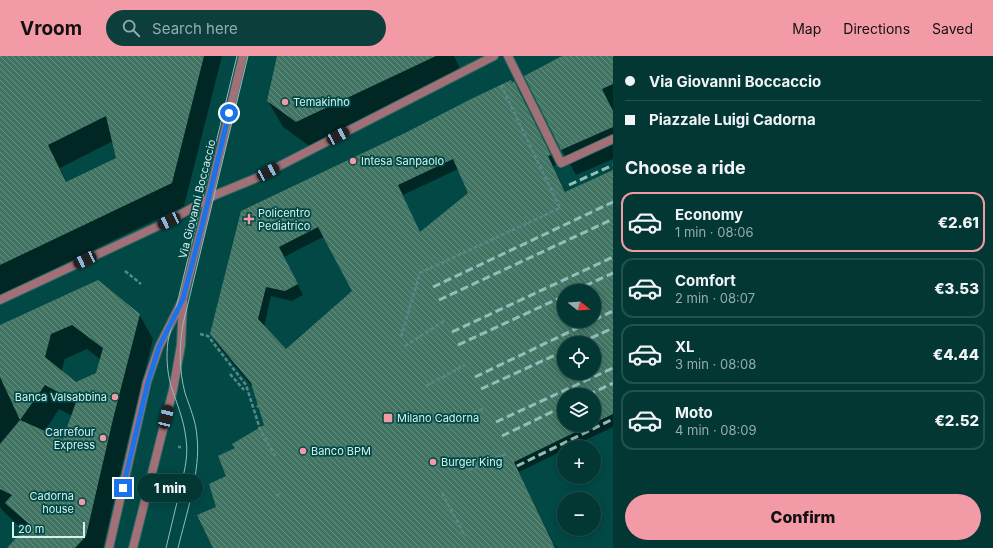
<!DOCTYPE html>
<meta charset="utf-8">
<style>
:root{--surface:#023734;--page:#0c3f3c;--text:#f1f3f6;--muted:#96acac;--line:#23514f;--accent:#f39aa7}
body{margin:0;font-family:Inter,sans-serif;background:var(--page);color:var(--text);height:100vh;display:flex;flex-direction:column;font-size:15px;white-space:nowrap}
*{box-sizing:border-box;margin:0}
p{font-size:13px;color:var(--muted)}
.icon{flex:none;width:22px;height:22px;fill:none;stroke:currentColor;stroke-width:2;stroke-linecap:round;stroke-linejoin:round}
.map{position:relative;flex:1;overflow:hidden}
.side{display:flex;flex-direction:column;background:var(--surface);width:380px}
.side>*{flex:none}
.top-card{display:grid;align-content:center;height:88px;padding:0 12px;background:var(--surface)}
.needle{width:26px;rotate:107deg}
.tools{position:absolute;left:557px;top:228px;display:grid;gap:8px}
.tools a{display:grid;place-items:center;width:44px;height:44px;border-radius:50%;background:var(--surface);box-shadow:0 2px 10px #0003,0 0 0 1px var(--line);font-size:20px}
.scale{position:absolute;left:12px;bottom:10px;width:73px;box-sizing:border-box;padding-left:4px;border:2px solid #d4f1ef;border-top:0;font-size:11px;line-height:14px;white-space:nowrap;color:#d4f1ef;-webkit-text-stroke:3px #024946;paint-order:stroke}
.end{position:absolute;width:18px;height:18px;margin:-9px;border:5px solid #1a73e8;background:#fff;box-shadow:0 0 0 2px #fff}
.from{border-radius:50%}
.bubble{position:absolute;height:28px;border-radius:14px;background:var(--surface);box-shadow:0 2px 10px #0003,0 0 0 1px var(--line);font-size:13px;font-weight:800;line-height:28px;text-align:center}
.car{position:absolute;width:12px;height:24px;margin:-12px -6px;border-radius:5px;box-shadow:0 0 3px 1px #0007;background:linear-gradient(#222 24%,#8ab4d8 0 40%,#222 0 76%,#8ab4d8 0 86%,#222 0)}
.top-card b{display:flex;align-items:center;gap:14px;height:38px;font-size:15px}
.top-card b+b{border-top:1px solid var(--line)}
.top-card i{width:10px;height:10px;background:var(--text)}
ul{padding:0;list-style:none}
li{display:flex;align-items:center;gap:12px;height:60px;margin:0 8px 6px;padding:0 4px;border:2px solid var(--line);border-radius:12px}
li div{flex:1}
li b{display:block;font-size:15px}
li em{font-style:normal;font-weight:800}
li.active{border-color:var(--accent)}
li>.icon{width:36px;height:36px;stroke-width:1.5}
h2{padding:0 12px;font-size:18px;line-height:48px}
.button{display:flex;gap:8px;margin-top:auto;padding:8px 12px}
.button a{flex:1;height:46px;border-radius:24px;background:var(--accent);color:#111;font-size:16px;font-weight:800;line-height:46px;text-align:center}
header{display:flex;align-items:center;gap:24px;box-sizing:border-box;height:56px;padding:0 20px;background:var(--accent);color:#111}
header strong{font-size:19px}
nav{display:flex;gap:22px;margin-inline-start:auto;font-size:14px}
.search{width:280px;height:36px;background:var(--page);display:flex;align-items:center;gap:10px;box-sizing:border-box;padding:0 14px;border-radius:22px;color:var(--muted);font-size:15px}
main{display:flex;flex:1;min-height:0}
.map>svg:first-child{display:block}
.shadow{fill:#0007;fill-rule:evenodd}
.building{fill:url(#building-back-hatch);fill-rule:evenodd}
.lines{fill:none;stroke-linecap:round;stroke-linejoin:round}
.service-casing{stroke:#286764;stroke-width:10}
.minor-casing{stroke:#286764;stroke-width:10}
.tertiary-casing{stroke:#286764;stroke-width:10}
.path{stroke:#538a87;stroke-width:2.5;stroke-dasharray:4 2;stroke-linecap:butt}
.service{stroke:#a17177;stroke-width:8}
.minor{stroke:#a17177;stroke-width:8}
.tertiary{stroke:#a17177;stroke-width:8}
.tram{stroke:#94bebb;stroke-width:1}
.rail{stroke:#94bebb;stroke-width:3;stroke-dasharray:8 4;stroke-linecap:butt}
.route{stroke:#1a73e8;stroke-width:5}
.poi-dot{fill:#f39aa7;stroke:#024946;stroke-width:1.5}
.labels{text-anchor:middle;stroke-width:3.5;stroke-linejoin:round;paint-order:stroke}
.poi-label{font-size:11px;fill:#d4f1ef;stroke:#024946;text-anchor:start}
.street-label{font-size:11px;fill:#d4f1ef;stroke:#024946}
</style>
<header>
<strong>Vroom</strong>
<div class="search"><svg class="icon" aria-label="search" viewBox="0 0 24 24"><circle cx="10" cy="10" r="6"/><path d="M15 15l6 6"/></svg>Search here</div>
<nav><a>Map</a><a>Directions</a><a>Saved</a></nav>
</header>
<main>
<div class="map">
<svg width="613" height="492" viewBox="0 0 613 492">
<defs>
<pattern id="building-back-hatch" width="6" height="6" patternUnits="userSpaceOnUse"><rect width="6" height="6" fill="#417463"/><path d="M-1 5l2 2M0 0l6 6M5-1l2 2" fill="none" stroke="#648f81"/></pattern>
</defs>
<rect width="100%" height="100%" fill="#024946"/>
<path class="shadow" d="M0 0H222L184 150 0 239ZM113 85 117 103 67 127 60 112Z
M279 0H454L463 19 311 91 283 71 268 45Z
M564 0H613V103L576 119 562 94 525 21Z
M520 37 556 109 553 110 566 137 613 115V371L571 391H564V394L519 416 553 487 557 492H214L217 452 236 392 266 369 253 332 217 288 211 278 242 156ZM458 113 469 137 420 177 403 139ZM325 180 353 235 286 295 264 271 271 240 292 245 303 239 284 201ZM564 235H594V265H564ZM564 287H594V317H564ZM564 339H594V369H564Z
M139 258 153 283 127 388 103 492H9L24 475 2 454 0 451V270ZM87 293 101 304 97 318 76 327 61 316 65 303ZM59 353 72 360 64 384 44 376Z"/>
<path class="building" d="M0 0H204L172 127 0 209ZM106 60 116 102 66 126 48 89Z
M277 0H436L296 66 267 45Z
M562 0H613V28L602 33 613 55V71L561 94 524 20Z
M511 24 512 27 514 25 551 99 548 100 565 136 613 114V358L594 367V339H564V369H590L514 406 555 492H213L197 459 216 451 209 428 226 420 218 400 235 392 232 388 264 369 251 327 210 278 241 155 405 77 471 43ZM453 103 468 137 420 176 398 129ZM318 171 352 235 286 293 258 263 266 231 285 235 298 228 279 191ZM564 235H594V265H564ZM564 287H594V317H564Z
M98 224 140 258 113 363 86 480 75 492H7L29 468 5 447 12 439 0 433V388L20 364 0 321V269ZM72 269 103 292 96 317 76 326 45 301 51 278ZM45 329 76 346 63 383 20 364Z"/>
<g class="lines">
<defs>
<path id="service" d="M508 0 561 107 613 83"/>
<path id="minor" d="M0 244 169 165 215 139 254 123 494 0"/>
<path id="tertiary" d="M109 492 147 326 159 291 183 243 203 166 243 0
M133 492 173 334 181 289 183 246"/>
</defs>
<use href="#service" class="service-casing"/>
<use href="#minor" class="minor-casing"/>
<use href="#tertiary" class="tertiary-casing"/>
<path class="path" d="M125 215 141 228
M200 278 208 280 246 329 260 373 275 400
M401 281 420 217 560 152 501 29
M405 290 444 265
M230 318 244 334
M426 330 465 309
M257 351 258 350
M446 369 485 352
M178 391H181
M469 414 506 398
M442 437 465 480
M276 440 281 437"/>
<use href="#service" class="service"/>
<use href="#minor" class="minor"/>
<use href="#tertiary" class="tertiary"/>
<path class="tram" d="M166 492C170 474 175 456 179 438 183 420 189 402 186 383 184 364 177 348 171 330 167 315 166 300 168 285L237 0
M178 492C186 459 201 414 197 381 196 365 190 352 185 337 179 314 179 291 183 268L248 0"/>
<path class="rail" d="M569 129 613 109
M433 231 613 146
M574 235 613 217
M439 244 613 163
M594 264 613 255
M452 276 613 201
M580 287 613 272
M458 289 564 240
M475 321 592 265
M481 333 564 295
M588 339 613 327
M496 366 613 312
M502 380 564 350
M517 410 613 363"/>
</g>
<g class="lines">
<path class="route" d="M123 432 148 326 159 291 183 243 203 166 229 57"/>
</g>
<g class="poi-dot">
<circle cx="285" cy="46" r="4"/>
<circle cx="353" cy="105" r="4"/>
<path d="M247 157h4v4h4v4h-4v4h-4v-4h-4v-4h4z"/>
<circle cx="115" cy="341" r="4"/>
<rect x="383" y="357" width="10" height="10" rx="2"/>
<circle cx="103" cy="382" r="4"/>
<circle cx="303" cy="395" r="4"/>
<circle cx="433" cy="406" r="4"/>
<circle cx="82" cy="446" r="4"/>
</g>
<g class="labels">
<g class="poi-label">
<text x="293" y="50">Temakinho</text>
<text x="361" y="109">Intesa Sanpaolo</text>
<text x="258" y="161">Policentro<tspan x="258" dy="13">Pediatrico</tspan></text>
<text x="107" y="345" text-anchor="end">Banca Valsabbina</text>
<text x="397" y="366">Milano Cadorna</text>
<text x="95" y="380" text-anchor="end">Carrefour<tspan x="95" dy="13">Express</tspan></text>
<text x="311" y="399">Banco BPM</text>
<text x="441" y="410">Burger King</text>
<text x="74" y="444" text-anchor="end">Cadorna<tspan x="74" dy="13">house</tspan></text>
</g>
<g class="street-label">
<text transform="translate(197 143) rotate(-76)" y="4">Via Giovanni Boccaccio</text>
</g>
</g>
</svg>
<div class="tools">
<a><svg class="needle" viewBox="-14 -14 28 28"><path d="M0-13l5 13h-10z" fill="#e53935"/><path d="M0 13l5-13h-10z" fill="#96acac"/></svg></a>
<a><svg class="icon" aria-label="locate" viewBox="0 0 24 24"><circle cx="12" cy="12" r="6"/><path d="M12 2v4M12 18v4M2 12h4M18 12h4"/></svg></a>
<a><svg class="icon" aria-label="layers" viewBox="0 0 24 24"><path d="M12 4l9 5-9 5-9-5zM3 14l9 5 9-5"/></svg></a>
<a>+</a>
<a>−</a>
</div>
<div class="scale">20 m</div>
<i class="end from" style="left:229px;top:57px"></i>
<i class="end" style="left:123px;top:432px"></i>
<div class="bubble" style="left:137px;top:418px;width:66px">1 min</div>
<i class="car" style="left:338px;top:80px;rotate:62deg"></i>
<i class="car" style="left:268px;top:116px;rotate:62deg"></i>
<i class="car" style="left:169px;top:165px;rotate:245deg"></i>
<i class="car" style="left:85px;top:204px;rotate:245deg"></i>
<i class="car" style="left:166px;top:361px;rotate:14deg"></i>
</div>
<section class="side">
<div class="top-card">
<b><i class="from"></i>Via Giovanni Boccaccio</b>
<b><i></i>Piazzale Luigi Cadorna</b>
</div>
<h2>Choose a ride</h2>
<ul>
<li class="active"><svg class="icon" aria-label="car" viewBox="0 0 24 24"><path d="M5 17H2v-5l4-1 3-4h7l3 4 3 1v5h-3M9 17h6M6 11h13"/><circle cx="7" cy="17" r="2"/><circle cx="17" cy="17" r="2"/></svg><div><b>Economy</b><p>1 min · 08:06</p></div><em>€2.61</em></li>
<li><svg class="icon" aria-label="car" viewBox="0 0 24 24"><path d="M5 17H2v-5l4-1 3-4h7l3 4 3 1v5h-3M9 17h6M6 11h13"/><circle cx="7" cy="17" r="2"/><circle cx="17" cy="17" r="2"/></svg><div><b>Comfort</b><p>2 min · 08:07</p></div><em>€3.53</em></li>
<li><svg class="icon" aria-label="car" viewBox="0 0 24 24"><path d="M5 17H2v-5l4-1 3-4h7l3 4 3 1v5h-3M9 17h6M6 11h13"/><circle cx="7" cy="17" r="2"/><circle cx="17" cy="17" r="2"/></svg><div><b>XL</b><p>3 min · 08:08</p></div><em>€4.44</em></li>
<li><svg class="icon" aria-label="car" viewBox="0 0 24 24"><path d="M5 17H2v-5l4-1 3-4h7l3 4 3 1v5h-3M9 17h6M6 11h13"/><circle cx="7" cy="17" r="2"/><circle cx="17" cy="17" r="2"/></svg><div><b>Moto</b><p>4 min · 08:09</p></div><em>€2.52</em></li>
</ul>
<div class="button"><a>Confirm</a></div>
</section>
</main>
